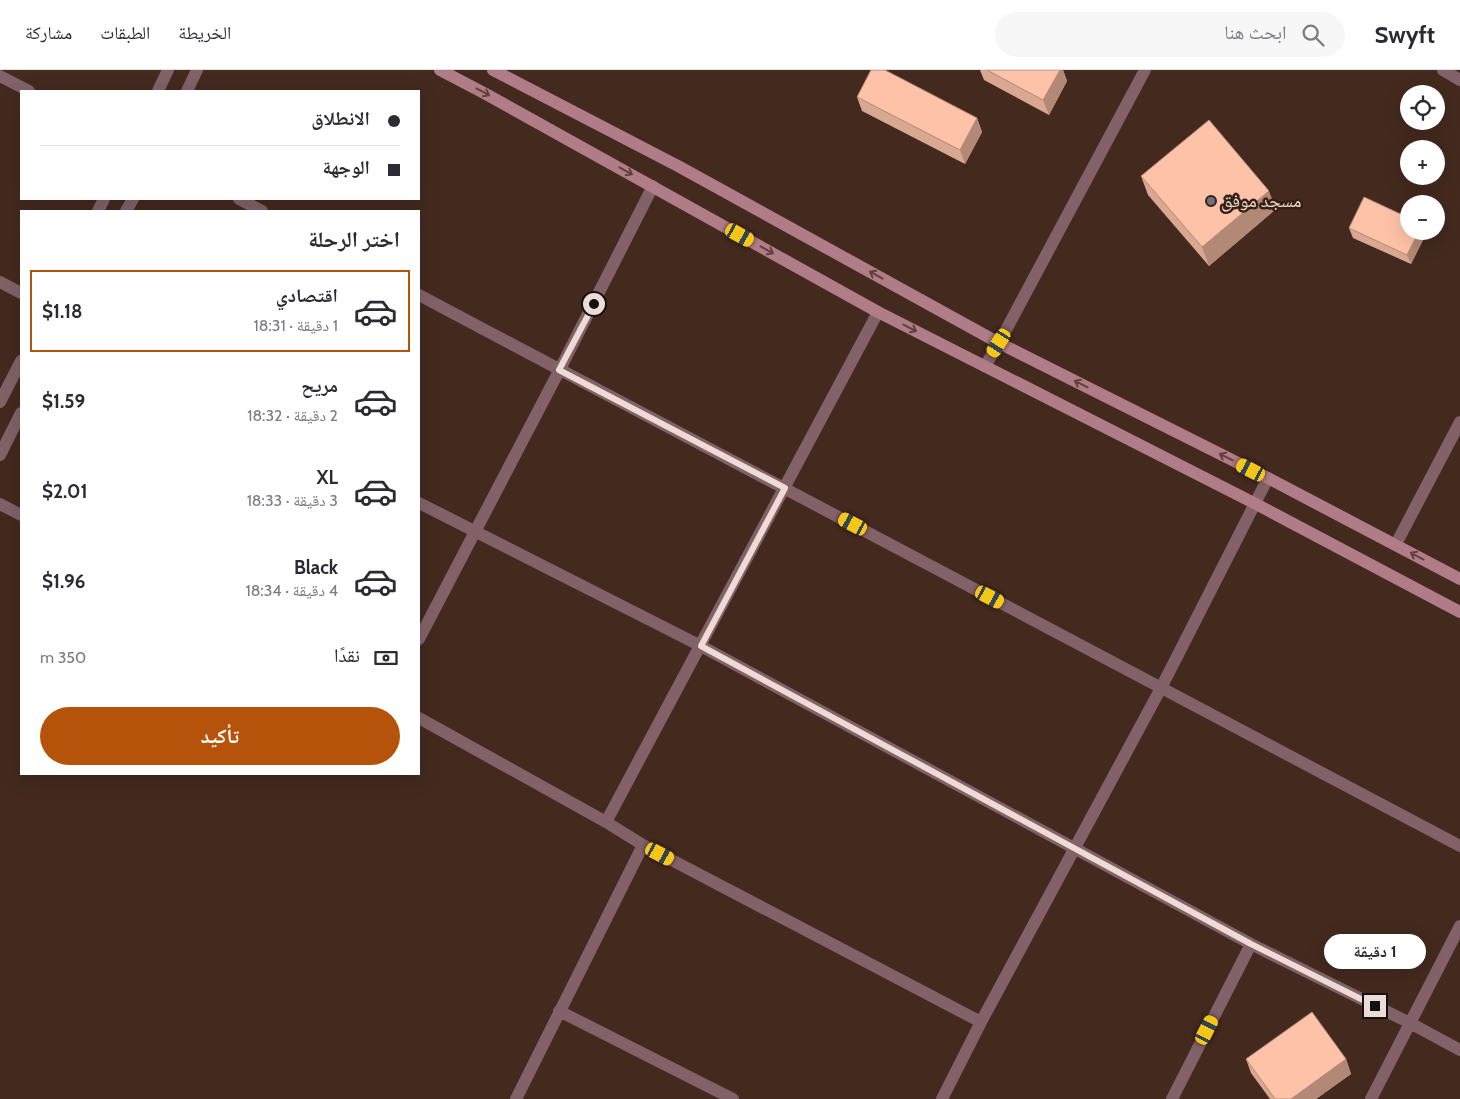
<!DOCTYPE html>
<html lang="ar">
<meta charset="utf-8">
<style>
:root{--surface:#fff;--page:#f7f7f7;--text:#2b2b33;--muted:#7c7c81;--line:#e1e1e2;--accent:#b45309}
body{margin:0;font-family:Cabin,"Noto Naskh Arabic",sans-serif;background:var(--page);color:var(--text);direction:rtl;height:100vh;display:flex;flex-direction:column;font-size:19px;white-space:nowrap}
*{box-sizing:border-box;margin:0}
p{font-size:16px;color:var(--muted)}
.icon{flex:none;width:28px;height:28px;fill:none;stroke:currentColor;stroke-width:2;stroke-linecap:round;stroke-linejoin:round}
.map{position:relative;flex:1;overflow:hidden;direction:ltr}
.details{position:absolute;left:20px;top:140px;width:400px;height:565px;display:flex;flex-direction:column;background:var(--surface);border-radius:0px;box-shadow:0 5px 20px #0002;direction:rtl}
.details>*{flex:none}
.hud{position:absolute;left:20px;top:20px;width:400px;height:110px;border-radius:0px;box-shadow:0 5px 20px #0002;direction:rtl;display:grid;align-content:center;height:110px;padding:0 20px;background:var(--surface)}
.controls{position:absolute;left:1400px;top:15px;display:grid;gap:10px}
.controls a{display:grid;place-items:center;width:45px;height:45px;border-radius:50%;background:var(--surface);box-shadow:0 5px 20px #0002;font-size:25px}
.end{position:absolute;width:22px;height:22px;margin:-11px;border:6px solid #eddcd5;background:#111;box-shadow:0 0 0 2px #111}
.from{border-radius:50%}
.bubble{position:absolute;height:35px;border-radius:18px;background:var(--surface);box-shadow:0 5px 20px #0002;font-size:16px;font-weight:700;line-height:35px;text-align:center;direction:rtl}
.car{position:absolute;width:15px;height:30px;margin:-15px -8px;border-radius:6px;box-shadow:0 0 4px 1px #0007;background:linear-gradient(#f5c518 24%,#345 0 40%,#f5c518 0 76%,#345 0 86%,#f5c518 0)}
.hud b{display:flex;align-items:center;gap:18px;height:48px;font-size:19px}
.hud b+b{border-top:1px solid var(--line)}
.hud i{width:12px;height:12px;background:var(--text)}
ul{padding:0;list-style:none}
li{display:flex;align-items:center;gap:15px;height:82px;margin:0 10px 8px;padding:0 10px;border:2px solid transparent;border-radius:0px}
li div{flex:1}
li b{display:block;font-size:19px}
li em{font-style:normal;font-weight:700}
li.selected{border-color:var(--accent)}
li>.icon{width:45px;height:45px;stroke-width:1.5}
h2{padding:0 20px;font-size:22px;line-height:60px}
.pay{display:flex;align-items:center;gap:12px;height:55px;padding:0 20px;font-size:19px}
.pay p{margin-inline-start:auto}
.cta{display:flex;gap:10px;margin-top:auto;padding:10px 20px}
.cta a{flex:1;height:58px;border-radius:30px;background:var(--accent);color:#fff;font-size:20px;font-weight:700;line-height:58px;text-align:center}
header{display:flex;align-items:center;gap:30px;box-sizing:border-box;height:70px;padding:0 25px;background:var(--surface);border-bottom:1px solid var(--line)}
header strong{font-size:24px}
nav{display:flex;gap:28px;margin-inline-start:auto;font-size:18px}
.search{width:350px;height:45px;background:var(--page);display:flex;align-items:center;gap:12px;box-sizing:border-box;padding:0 18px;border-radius:28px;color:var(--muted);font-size:19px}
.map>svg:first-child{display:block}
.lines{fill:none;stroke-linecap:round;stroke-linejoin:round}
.street{stroke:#826168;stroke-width:12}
.secondary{stroke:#b07c87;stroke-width:12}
.wall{fill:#daa790}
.shaded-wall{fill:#b28876}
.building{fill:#fec2a8;stroke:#b28876}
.oneway{stroke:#62403c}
.route{stroke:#eddcd5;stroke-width:6}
.worship-dot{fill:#6b7280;stroke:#381f14;stroke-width:2}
.labels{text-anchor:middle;stroke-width:5;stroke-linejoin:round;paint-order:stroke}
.poi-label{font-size:18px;fill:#eddcd5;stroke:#381f14;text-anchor:start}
</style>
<header>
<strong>Swyft</strong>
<div class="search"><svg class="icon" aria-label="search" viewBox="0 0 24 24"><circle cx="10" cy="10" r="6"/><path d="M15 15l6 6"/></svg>ابحث هنا</div>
<nav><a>الخريطة</a><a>الطبقات</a><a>مشاركة</a></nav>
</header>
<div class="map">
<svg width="1460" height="1029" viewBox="0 0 1460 1029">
<rect width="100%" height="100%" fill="#43291e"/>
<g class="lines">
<path class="street" d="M1443 0 1460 10
M0 6 29 21
M158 21 168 0
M187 21 197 0
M239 129 262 141
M98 141 104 129
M126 141 133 129
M0 212 21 223
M419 225 1460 776
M985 296 999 273 1145 0
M0 332 21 291
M0 385 21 343
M419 433 701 576 1251 874 1410 953 1460 980
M0 434 21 445
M1396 474 1460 352
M419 569 559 301 653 116
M419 648 606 752 643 775 981 952
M606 752 878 242
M559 941 733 1029
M516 1029 643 775
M942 1029 981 952 1161 618 1268 408
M1172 1029 1251 874
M1371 1029 1460 856"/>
<path class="secondary" d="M440 0 484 23 878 242 1254 433 1460 542
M493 0 678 96 999 273 1268 408 1460 509"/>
</g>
<path class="wall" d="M980 0H1063L1067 11 1049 45 984 10Z
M857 27 977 48 982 62 965 94 862 41Z
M1141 106 1276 139 1209 196 1148 125Z
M1349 158 1409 161H1425L1426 164 1411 194 1353 168Z
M1246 989H1346L1351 1004 1316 1029H1270L1251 1003Z"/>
<path class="shaded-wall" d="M1060 0H1063L1067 11 1049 45 1043 30Z
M977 48 982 62 965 94 960 80Z
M1269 121 1276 139 1209 196 1202 177Z
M1419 161H1425L1426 164 1411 194 1407 185Z
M1346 989 1351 1004 1316 1029H1291Z"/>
<path class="building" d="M871 0H885L977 48 960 80 857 27Z
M987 0H1060L1043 30Z
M1209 50 1269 121 1202 177 1141 106Z
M1364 127 1409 148V161H1419L1407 185 1349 158Z
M1312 942 1346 989 1291 1029H1275L1246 989Z"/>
<defs><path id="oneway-shaft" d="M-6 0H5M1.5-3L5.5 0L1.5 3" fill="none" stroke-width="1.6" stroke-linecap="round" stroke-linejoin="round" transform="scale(1.25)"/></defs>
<g class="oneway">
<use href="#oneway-shaft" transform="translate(483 22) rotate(28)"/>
<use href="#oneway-shaft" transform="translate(626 101) rotate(29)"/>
<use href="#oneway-shaft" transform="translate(767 180) rotate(29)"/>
<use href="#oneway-shaft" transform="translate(876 205) rotate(-151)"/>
<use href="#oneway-shaft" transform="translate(910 258) rotate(27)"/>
<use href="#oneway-shaft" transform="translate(1081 314) rotate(-153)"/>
<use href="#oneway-shaft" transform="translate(1226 387) rotate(-153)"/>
<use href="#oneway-shaft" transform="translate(1417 486) rotate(-152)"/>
</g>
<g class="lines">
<path class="route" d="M594 234 559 300 785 418 701 576 1251 874 1375 936"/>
</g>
<circle class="worship-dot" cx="1211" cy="131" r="5"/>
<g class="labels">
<g class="poi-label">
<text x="1221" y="137">مسجد موفق</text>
</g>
</g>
</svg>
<div class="controls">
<a><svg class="icon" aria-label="locate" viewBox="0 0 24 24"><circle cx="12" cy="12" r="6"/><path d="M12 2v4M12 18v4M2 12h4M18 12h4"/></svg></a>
<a>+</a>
<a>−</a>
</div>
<i class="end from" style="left:594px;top:234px"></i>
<i class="end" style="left:1375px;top:936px"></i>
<div class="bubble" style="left:1324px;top:864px;width:102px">1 دقيقة</div>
<i class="car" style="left:740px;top:165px;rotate:119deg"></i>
<i class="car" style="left:999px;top:273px;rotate:212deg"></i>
<i class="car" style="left:1251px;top:400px;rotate:297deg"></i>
<i class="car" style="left:853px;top:454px;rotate:298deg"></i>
<i class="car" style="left:990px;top:527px;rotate:118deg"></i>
<i class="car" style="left:660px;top:784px;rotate:118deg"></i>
<i class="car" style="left:1207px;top:960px;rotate:27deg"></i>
<div class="hud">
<b><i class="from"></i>الانطلاق</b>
<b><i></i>الوجهة</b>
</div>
<section class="details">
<h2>اختر الرحلة</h2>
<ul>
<li class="selected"><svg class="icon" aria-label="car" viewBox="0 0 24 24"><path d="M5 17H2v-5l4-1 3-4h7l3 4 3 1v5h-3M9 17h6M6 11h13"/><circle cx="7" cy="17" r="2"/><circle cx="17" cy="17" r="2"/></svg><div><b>اقتصادي</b><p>1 دقيقة · 18:31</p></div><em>$1.18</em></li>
<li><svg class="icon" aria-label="car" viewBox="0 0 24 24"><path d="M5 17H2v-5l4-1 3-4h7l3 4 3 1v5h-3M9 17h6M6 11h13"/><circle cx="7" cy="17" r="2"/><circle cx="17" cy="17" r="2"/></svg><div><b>مريح</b><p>2 دقيقة · 18:32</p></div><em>$1.59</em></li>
<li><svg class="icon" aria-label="car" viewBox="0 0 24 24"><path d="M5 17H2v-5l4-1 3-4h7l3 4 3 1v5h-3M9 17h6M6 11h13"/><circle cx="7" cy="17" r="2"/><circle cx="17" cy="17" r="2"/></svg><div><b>XL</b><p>3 دقيقة · 18:33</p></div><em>$2.01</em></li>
<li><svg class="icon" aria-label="car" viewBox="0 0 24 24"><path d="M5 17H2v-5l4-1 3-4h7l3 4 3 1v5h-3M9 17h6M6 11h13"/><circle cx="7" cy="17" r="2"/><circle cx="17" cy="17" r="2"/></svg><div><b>Black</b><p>4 دقيقة · 18:34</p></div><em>$1.96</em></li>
</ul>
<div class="pay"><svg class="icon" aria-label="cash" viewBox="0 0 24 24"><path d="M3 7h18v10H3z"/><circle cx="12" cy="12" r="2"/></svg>نقدًا<p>350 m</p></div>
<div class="cta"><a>تأكيد</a></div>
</section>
</div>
